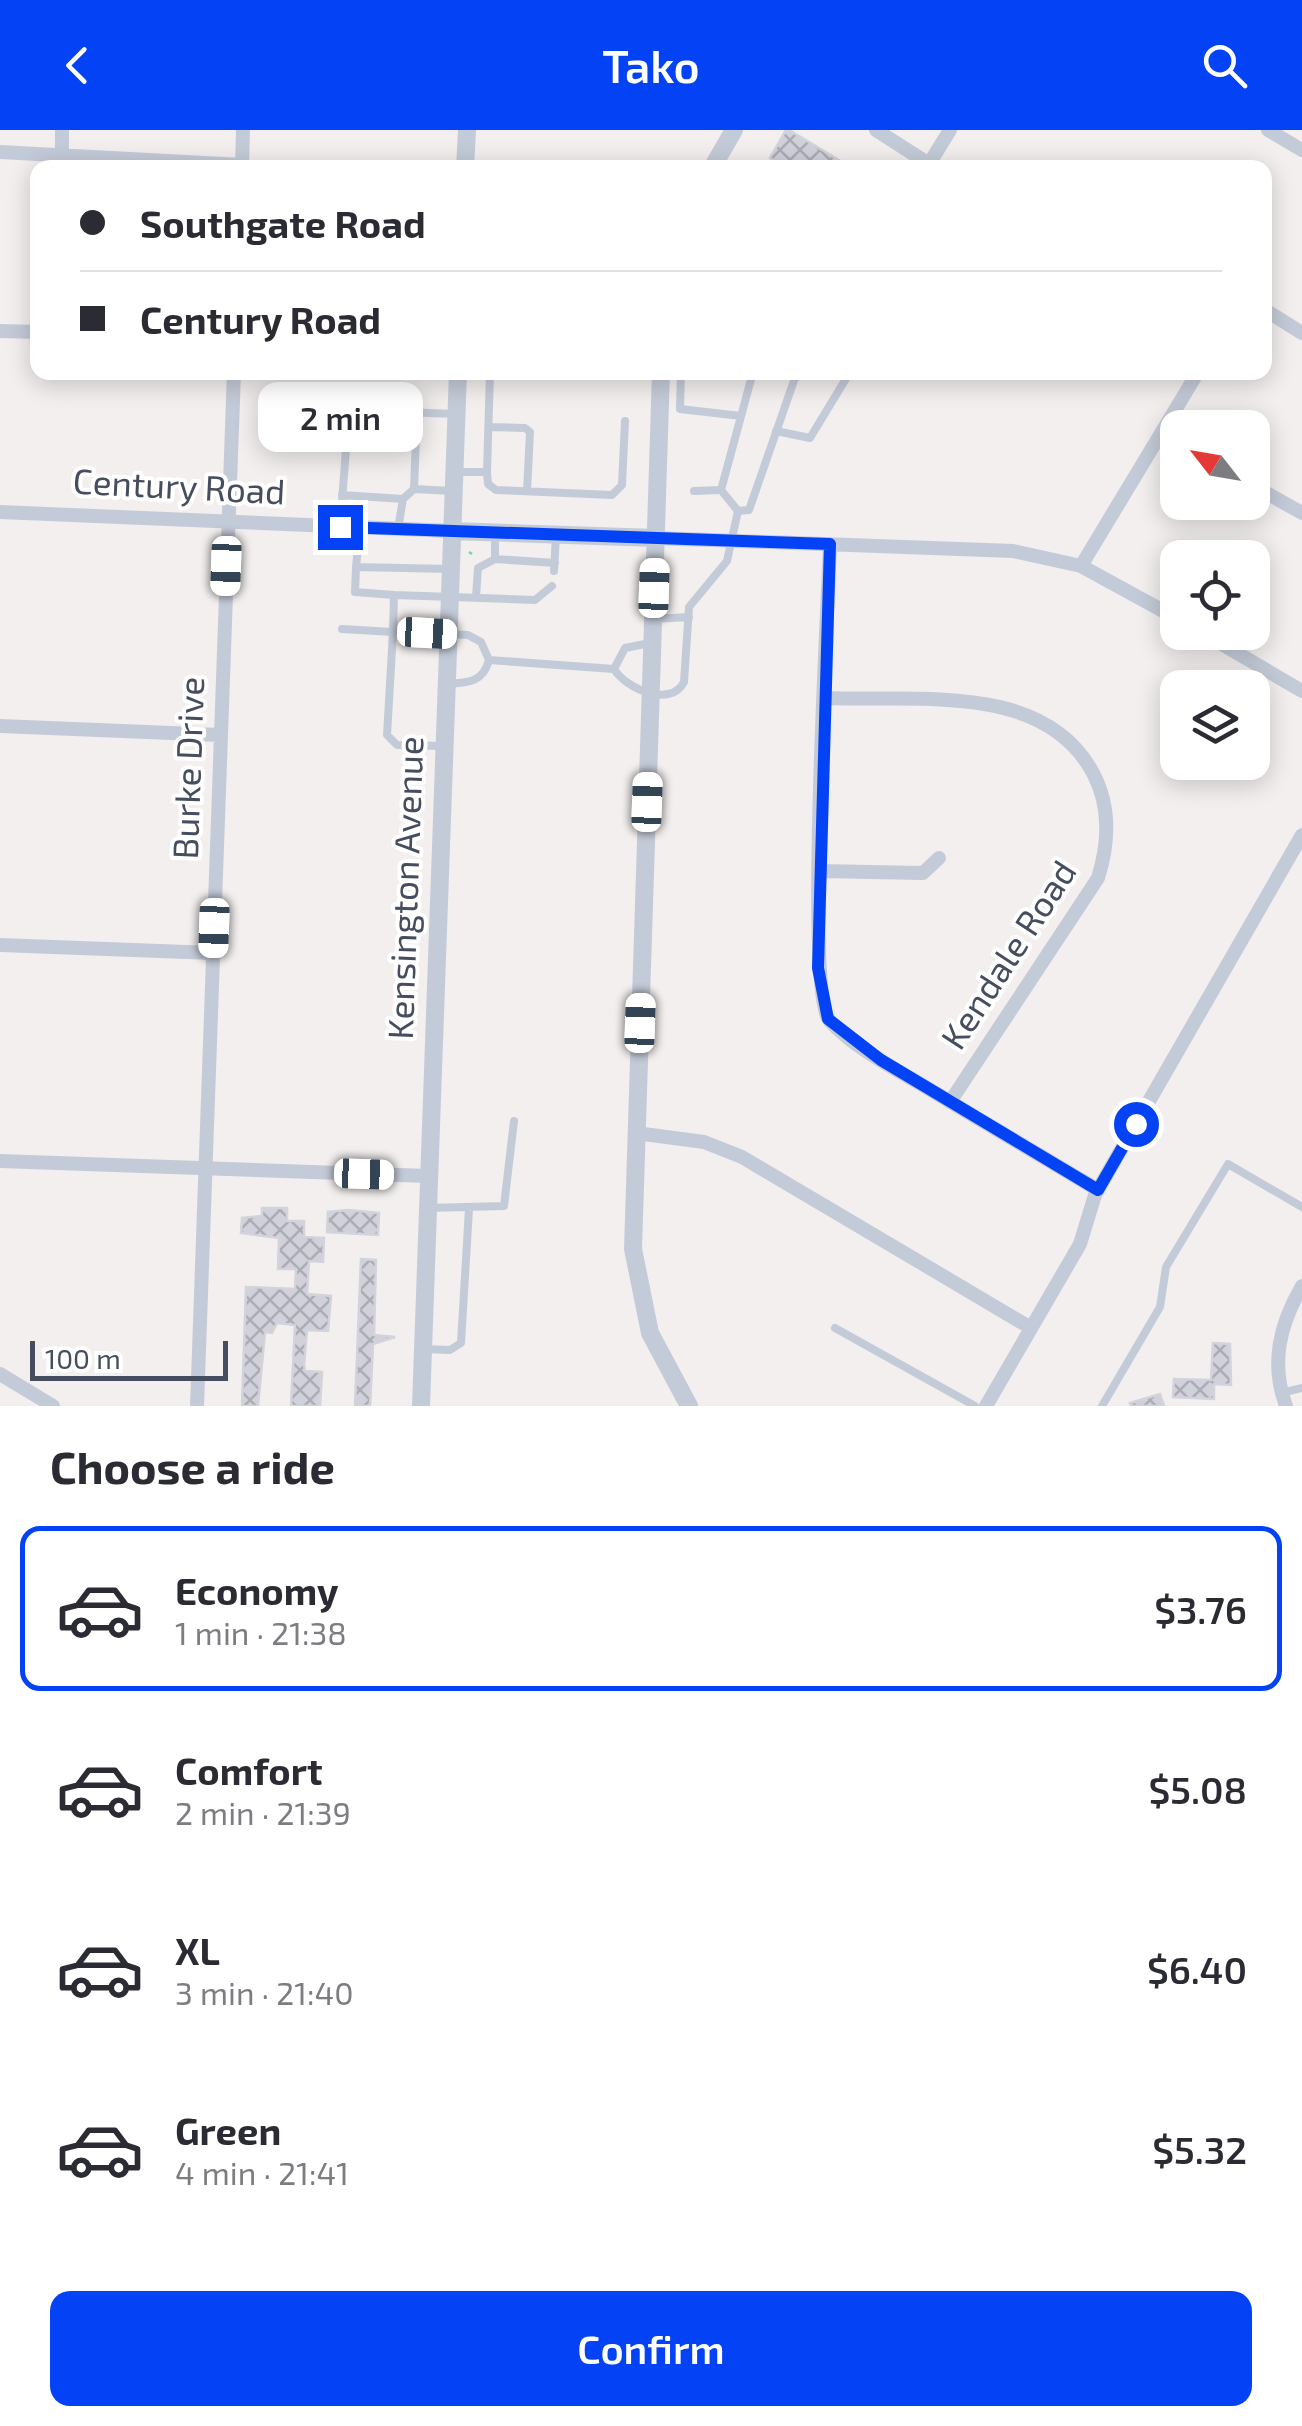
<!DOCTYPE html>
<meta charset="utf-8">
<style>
:root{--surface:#fff;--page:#f7f7f7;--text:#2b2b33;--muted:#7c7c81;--line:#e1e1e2;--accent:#0442f6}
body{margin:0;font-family:"Exo 2",sans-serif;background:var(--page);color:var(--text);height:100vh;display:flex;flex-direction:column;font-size:38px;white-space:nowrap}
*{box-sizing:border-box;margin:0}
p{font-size:32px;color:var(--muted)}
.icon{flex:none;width:55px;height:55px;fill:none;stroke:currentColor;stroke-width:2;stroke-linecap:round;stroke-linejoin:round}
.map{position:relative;height:1276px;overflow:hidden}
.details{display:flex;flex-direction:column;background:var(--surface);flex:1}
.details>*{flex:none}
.banner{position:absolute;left:30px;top:30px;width:1242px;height:220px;border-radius:20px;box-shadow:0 5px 25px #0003;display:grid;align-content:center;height:220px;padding:0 50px;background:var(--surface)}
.needle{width:65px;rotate:301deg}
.controls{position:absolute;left:1160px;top:280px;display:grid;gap:20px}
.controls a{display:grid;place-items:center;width:110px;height:110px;border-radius:20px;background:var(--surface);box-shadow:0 5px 25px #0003;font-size:50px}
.scale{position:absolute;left:30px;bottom:25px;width:198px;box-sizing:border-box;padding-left:10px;border:5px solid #454d5f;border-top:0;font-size:28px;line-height:35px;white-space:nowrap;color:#454d5f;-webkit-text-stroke:8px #fff;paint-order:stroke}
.end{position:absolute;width:45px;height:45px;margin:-22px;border:12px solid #0442f6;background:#fff;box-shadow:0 0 0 5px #fff}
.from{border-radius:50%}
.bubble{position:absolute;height:70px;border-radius:20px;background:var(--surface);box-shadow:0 5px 25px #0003;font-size:32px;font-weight:600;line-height:70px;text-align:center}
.car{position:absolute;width:30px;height:60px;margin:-30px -15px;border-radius:12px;box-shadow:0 0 8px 2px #0007;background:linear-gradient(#fff 24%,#345 0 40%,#fff 0 76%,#345 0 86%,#fff 0)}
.banner b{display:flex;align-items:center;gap:35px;height:95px;font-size:38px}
.banner b+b{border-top:2px solid var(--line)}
.banner i{width:25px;height:25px;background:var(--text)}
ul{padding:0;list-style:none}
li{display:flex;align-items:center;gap:30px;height:165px;margin:0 20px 15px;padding:0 30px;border:5px solid transparent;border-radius:20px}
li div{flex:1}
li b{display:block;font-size:38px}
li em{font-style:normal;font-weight:600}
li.current{border-color:var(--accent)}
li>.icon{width:90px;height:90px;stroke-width:1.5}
h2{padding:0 50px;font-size:45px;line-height:120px}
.action{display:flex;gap:20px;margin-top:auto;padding:20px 50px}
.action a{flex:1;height:115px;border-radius:20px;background:var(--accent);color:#fff;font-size:40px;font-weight:600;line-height:115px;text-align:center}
header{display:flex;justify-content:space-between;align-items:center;height:130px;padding:0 50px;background:var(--accent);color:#fff;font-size:45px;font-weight:600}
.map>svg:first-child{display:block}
.building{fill:url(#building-cross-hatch);stroke:#d2d3db;stroke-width:2.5}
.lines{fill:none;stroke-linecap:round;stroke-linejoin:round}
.path{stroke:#6cd6b5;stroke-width:2.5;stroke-dasharray:8 5;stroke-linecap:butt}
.service{stroke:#c4cbd8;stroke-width:8}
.minor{stroke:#c4cbd8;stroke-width:14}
.tertiary{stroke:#c4cbd8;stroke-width:18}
.route{stroke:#0442f6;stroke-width:12}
.labels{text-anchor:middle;stroke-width:8;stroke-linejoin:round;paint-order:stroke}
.street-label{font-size:35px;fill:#454d5f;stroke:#fff}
</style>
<header><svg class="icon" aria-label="back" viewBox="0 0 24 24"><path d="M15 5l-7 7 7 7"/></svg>Tako<svg class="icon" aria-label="search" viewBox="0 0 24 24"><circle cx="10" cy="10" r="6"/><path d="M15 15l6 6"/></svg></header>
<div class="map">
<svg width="1302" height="1276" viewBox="0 0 1302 1276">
<defs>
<pattern id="building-cross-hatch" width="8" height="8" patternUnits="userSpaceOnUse" patternTransform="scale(2.5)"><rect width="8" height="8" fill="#d0d1da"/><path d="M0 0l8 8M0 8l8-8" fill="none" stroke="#abacb4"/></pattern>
</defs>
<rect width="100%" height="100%" fill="#f2efee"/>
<path class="building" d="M786 0H789L852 38H786L770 28Z
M262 1078H287V1091H304V1107L324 1108 323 1132 309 1131 307 1164 331 1166 328 1201 307 1200 304 1235 305 1241 322 1242 320 1276H291L295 1195 277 1193 272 1203 265 1202 258 1276H242L246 1157 295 1159 296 1139H278L279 1108 241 1103 242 1088 262 1086Z
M348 1080 379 1083 378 1105 327 1102 328 1082Z
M361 1129 376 1130 374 1205 395 1207 373 1214 370 1276H355Z
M1213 1213 1230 1214 1231 1255 1214 1254V1269L1173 1267 1174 1249 1211 1250Z
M1160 1264 1164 1276H1131L1130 1273Z"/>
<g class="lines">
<path class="path" d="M469 422 472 424"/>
<path class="service" d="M419 242 458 245
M681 242 680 279 741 286
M489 297 525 298 530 302 527 361
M776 301 810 308 850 242
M457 342H487L490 242
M487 342 488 354 496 360 612 365 622 355 625 291
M414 359 453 361
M694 361 721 360
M342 365 403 369 414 359 417 283
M738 381 749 380 797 242
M340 397 349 280 456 284
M360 398 356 437 450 439
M398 399 403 369
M495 402V429L555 433
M554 441 556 405
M394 465 535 470 552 456
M476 467 478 438 495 429
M653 489 689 487
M342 499 393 502 394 465 355 462 356 437
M489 530 614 539C626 559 671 578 684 552L689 477 727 431 738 381 721 360 753 242
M614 539 625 518 650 513
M443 616 397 615 387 605 393 502 468 505 481 512 489 530C483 553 467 553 446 554
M427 1078 504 1076 514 991
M835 1198 975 1276
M423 1219 450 1220 461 1213 469 1079
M1281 1263 1302 1258
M1102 1276 1160 1177 1166 1137 1228 1034 1302 1077"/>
<path class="minor" d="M876 0 929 34 950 0
M1268 0 1302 20
M0 22 242 35
M62 27V0
M242 38 243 0
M1265 180 1302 203
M0 201 38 202
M1252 355 1302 383
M0 382 452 401
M656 408 1013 421 1081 436 1178 489
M830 414C828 478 805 862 829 890 855 919 896 939 929 959 985 993 1041 1026 1098 1060
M1081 436 1198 242
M1201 502 1302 561
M826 568C916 572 1044 551 1093 643 1111 677 1109 713 1098 748L950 972
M0 596 220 605
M819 741 923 743 939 728
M0 815 213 823
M636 1003 704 1012 742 1027 1031 1198
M0 1031 428 1046
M0 1244 53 1276
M197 1276 234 242
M986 1276 1080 1114 1095 1065 1302 705
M1286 1276C1270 1233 1280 1194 1302 1156"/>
<path class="tertiary" d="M465 38 467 0
M712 38 734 0
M661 242 633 1119 650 1203 689 1276
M452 401 656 408
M421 1276 458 242"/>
</g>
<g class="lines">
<path class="route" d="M340 397 830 414 818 838 828 889 881 930 1098 1060 1136 994"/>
</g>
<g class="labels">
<g class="street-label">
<text transform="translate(179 357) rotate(3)" y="12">Century Road</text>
<text transform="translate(189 638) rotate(-88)" y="12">Burke Drive</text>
<text transform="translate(406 758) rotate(-88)" y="12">Kensington Avenue</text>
<text transform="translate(1009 825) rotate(-57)" y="12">Kendale Road</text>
</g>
</g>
</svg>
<div class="controls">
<a><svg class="needle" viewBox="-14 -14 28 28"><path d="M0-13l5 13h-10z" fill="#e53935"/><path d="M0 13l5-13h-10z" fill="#7c7c81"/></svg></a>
<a><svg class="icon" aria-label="locate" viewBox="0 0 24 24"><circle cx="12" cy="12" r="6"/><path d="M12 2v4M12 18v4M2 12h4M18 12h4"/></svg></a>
<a><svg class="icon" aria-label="layers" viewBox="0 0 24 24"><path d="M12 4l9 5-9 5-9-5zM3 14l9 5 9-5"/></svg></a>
</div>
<div class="scale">100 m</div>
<i class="end from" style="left:1136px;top:994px"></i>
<i class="end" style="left:340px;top:397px"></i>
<div class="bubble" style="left:258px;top:252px;width:165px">2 min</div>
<i class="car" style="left:226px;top:436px;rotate:182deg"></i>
<i class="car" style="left:654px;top:458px;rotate:2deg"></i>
<i class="car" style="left:427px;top:503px;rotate:93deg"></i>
<i class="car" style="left:647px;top:672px;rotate:2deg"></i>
<i class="car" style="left:214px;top:798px;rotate:182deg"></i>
<i class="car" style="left:640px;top:893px;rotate:2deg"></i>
<i class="car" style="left:364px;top:1044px;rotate:92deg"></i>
<div class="banner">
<b><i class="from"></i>Southgate Road</b>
<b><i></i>Century Road</b>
</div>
</div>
<section class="details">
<h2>Choose a ride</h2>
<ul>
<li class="current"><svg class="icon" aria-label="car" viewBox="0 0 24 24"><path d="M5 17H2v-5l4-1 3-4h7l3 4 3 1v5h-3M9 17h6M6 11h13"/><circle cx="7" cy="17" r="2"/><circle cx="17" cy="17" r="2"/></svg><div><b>Economy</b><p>1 min · 21:38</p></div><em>$3.76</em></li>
<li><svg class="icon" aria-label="car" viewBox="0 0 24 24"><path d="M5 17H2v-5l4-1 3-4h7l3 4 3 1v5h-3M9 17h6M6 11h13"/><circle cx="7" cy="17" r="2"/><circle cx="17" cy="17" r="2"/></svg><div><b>Comfort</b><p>2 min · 21:39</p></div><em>$5.08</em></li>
<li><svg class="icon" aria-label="car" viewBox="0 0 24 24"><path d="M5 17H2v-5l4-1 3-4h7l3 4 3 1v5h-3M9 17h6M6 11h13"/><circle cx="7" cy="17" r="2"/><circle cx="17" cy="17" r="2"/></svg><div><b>XL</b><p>3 min · 21:40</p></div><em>$6.40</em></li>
<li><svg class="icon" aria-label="car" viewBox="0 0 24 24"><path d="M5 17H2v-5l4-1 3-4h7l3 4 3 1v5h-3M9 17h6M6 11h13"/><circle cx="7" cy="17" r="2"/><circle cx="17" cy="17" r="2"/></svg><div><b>Green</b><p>4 min · 21:41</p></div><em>$5.32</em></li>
</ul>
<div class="action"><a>Confirm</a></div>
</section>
